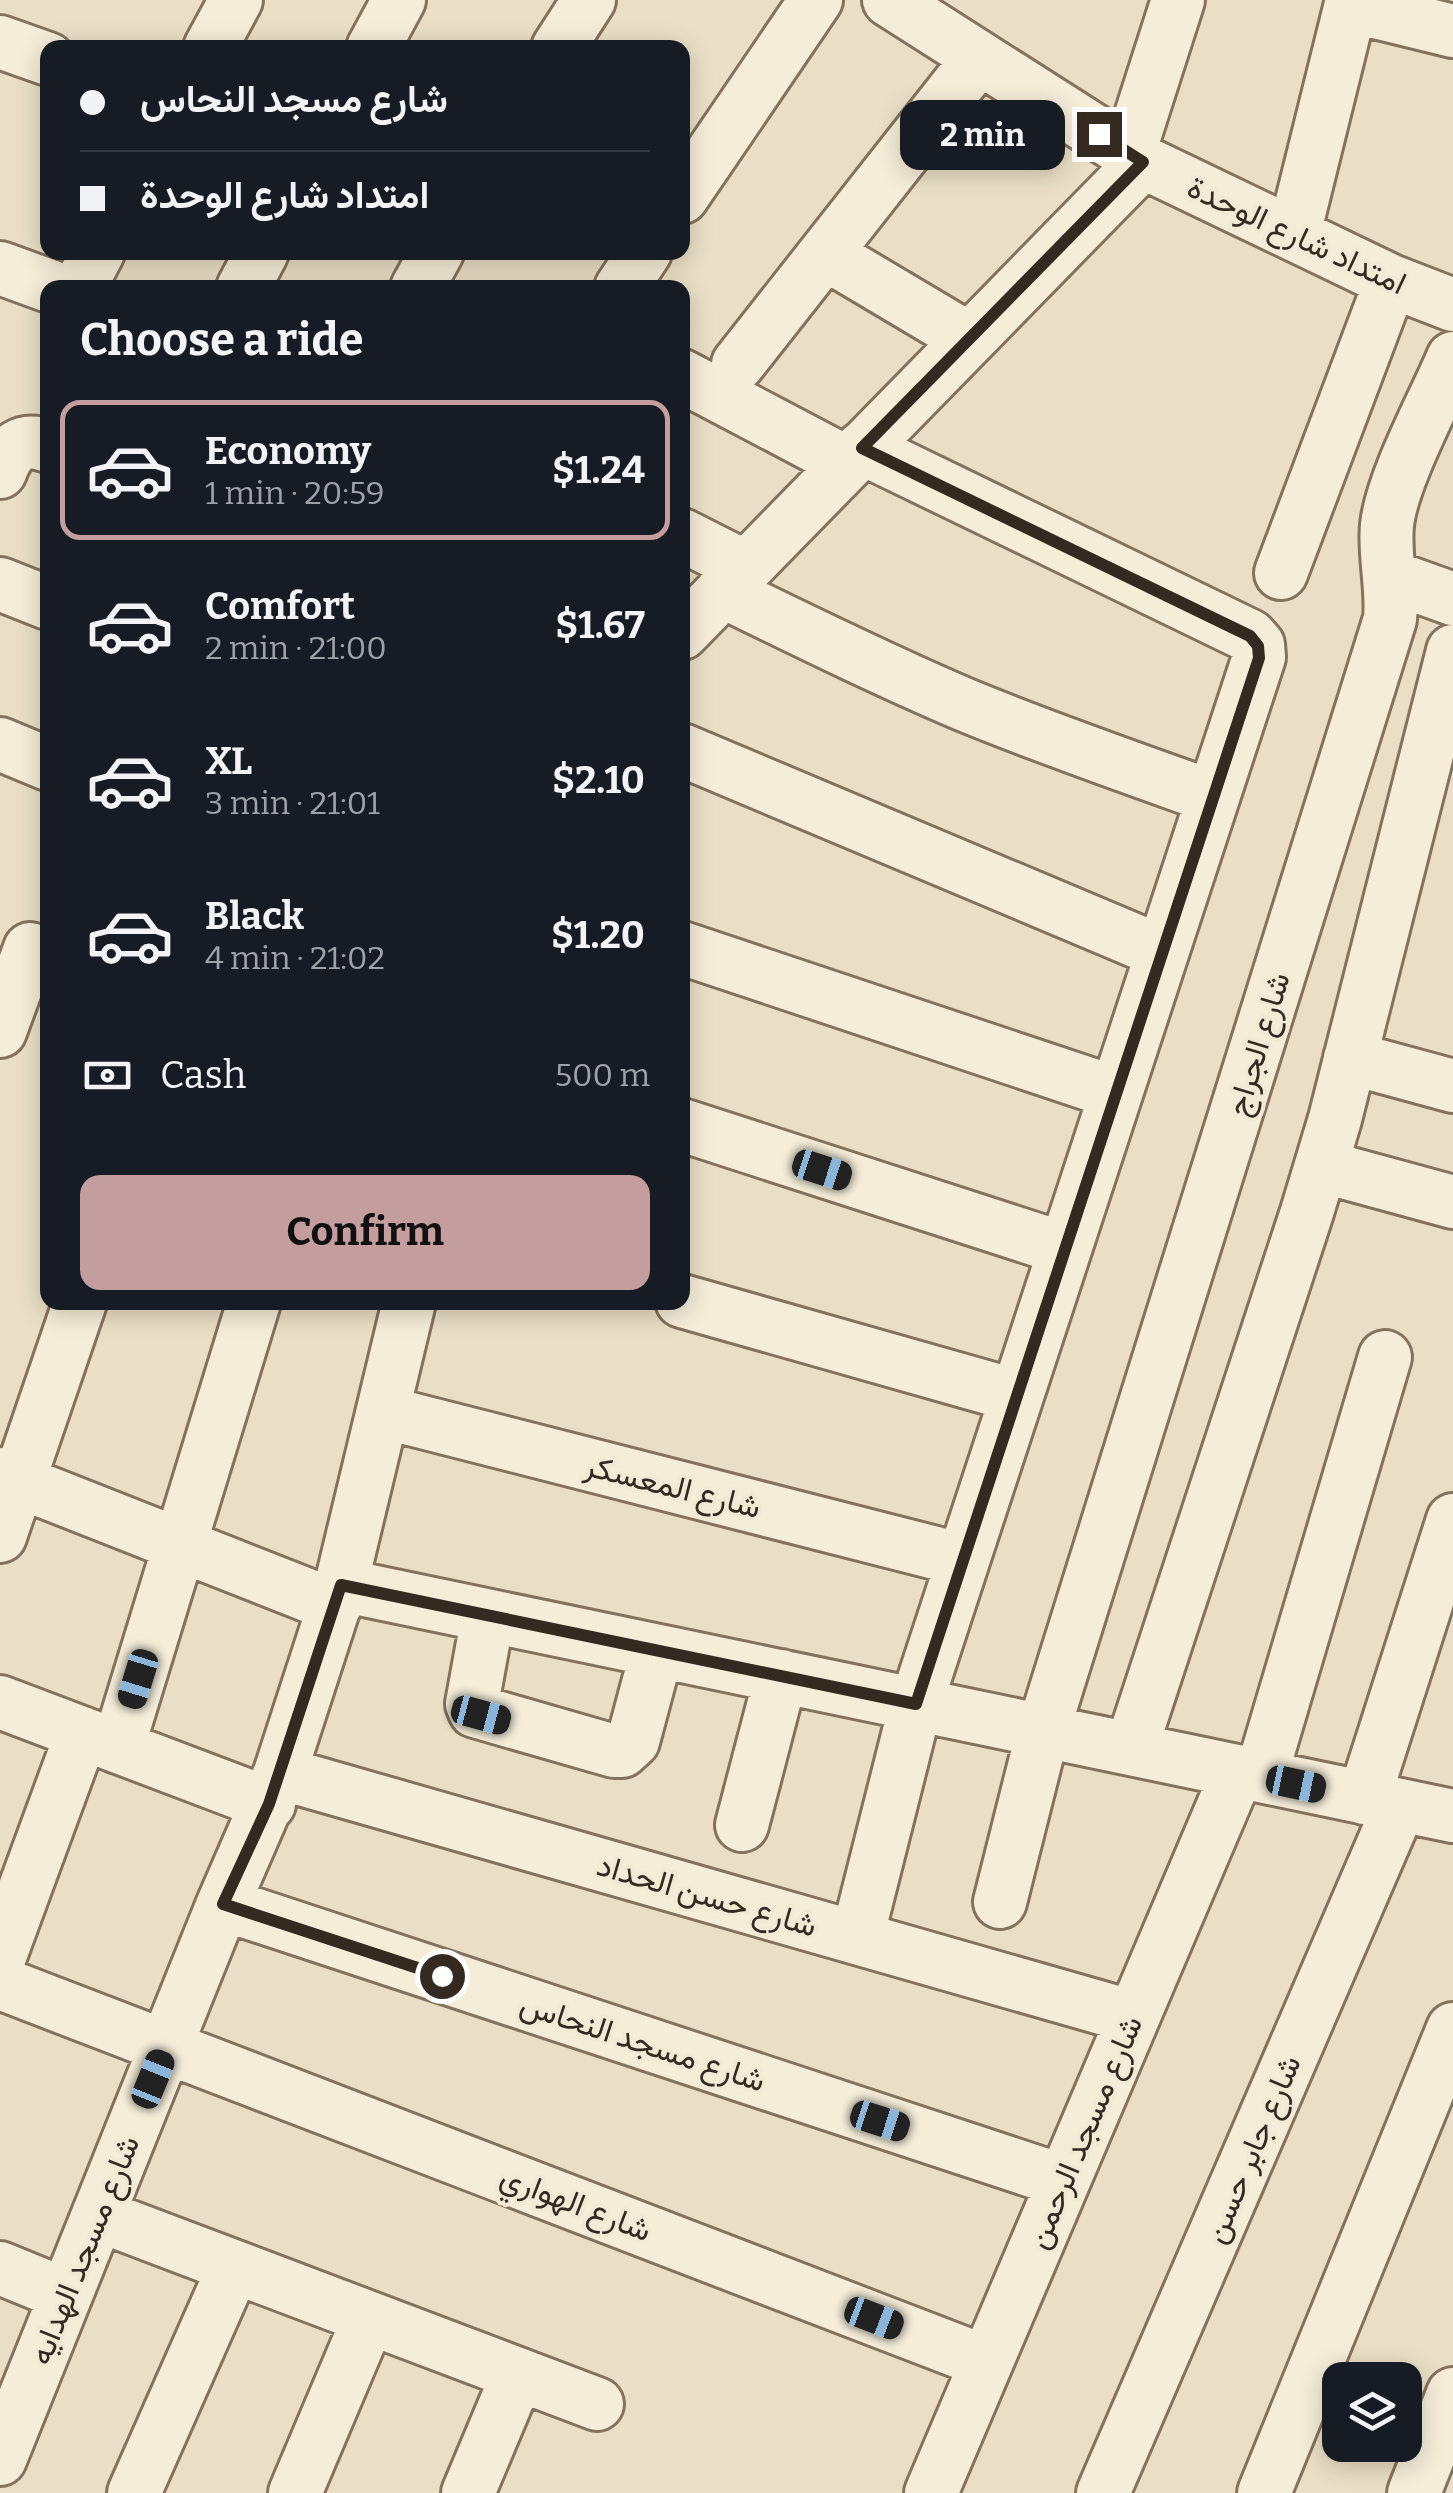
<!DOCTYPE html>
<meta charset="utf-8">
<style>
:root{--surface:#171b24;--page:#20242c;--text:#f1f3f6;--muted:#9ea1a6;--line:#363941;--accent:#c49d9e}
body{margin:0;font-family:Bitter,Vazirmatn,serif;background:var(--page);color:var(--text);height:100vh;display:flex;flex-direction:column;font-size:38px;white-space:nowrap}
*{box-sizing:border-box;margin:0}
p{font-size:32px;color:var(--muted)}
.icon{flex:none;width:55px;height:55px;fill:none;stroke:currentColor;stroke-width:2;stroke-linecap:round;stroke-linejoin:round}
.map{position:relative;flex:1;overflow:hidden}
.panel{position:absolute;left:40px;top:280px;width:650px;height:1030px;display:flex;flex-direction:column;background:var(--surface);border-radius:20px;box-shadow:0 5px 25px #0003}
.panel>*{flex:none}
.hud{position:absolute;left:40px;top:40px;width:650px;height:220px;border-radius:20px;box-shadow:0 5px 25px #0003;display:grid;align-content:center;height:220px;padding:0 40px;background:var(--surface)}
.controls{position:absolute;left:1322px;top:2362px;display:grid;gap:20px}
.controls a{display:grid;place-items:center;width:100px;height:100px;border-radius:20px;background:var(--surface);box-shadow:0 5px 25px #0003;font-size:50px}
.end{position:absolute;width:45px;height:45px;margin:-22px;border:12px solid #352a20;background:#fff;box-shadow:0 0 0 5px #fff}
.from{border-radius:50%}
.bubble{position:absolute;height:70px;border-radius:20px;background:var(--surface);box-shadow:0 5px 25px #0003;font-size:32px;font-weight:700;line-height:70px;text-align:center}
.car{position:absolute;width:30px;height:60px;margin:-30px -15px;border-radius:12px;box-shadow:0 0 8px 2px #0007;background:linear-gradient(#222 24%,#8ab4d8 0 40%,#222 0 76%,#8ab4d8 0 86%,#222 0)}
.hud b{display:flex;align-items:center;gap:35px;height:95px;font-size:38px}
.hud b+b{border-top:2px solid var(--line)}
.hud i{width:25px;height:25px;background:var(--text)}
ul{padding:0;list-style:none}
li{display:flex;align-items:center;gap:30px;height:140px;margin:0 20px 15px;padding:0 20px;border:5px solid transparent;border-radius:20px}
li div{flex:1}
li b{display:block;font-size:38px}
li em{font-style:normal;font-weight:700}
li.selected{border-color:var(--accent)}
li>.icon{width:90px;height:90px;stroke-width:1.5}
h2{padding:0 40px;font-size:45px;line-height:120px}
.pay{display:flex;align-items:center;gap:25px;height:110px;padding:0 40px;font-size:38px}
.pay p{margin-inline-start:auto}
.cta{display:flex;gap:20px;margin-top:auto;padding:20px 40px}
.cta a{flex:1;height:115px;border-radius:20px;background:var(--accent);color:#111;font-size:40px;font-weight:700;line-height:115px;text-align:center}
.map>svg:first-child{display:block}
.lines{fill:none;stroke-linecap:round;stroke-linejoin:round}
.minor-casing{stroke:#83725d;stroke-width:58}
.minor{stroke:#f5edd8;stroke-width:52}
.route{stroke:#352a20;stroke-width:12}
.labels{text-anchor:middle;stroke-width:8;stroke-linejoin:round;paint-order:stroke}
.street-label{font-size:32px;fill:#352a20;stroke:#f2ead5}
</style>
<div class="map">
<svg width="1453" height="2493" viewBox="0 0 1453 2493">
<rect width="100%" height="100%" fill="#eadfc6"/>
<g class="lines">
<defs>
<path id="minor" d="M889 0 1143 162 1391 281 1453 305
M1351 6 1453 31
M0 42 48 59
M210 48 236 0
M373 48 399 0
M558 48 589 0
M1129 153 1178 0
M682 197 816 0
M1294 234 1352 0
M826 254 969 339
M0 268 55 288
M79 288 98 252
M243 288 262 252
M417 288 437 252
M621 288 645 252
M738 364 979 58
M682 376 847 463
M0 472C9 448 22 436 48 446
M682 535 745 567
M1281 573 1391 281
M1389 576 1453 599
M0 584 48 603
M722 591C802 630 881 669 963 704 1045 738 1129 767 1213 797
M682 633 1143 162
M0 744 48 764
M682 750 1162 952
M682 948 1116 1093
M0 1031 30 949
M1350 1058 1453 1086
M682 1125 1065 1249
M1321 1166 1453 1202
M682 1301 1017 1396
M383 1412 963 1560
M0 1474 335 1606
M0 1536 80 1302
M341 1585 1453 1816
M488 1616 472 1704 475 1711 614 1751H622L633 1741 657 1651
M0 1702 269 1804
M118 1747 254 1302
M1131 1749 1307 1212 1335 1119 1453 651
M280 1773 1133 2017
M1261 1776 1385 1357
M1364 1798 1453 1520
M742 1825 781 1676
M1000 1902 1043 1731 1390 619C1393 587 1384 557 1387 525 1392 479 1434 403 1453 358
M223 1904 1063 2181
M857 1938 916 1704 1259 657 1258 645 1250 636 862 448
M0 1956 82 1733
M0 1983 986 2362
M98 2215 597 2404
M0 2268 66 2295
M0 2459 223 1904 280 1773 341 1585 409 1302
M134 2493 234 2267
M295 2493 369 2318
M468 2493 518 2374
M931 2493 1238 1771
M1103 2493 1400 1805
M1264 2493 1453 2029
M1414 2493 1453 2394"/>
</defs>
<use href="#minor" class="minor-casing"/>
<use href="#minor" class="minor"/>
</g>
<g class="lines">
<path class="route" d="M442 1976 223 1904 269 1804 341 1585 916 1704 1259 658 1258 646 1250 636 862 448 1143 162 1099 134"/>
</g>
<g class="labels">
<g class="street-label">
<text transform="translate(1297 235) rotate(25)" y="11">امتداد شارع الوحدة</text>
<text transform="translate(1258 1044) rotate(-73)" y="11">شارع الجراج</text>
<text transform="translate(673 1486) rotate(14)" y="11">شارع المعسكر</text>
<text transform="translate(707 1895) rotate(16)" y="11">شارع حسن الحداد</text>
<text transform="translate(643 2042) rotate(18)" y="11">شارع مسجد النحاس</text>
<text transform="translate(1084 2132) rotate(-67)" y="11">شارع مسجد الرحمن</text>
<text transform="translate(1252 2149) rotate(-67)" y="11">شارع جابر حسن</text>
<text transform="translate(576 2203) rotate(21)" y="11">شارع الهواري</text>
<text transform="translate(84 2250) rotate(-68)" y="11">شارع مسجد الهدايه</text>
</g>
</g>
</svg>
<div class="controls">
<a><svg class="icon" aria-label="layers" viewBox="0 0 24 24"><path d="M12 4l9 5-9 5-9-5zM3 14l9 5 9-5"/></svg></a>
</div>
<i class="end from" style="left:442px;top:1976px"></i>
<i class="end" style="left:1099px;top:134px"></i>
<div class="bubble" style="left:900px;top:100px;width:165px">2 min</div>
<i class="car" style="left:822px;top:1170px;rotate:108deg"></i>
<i class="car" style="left:138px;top:1679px;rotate:197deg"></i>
<i class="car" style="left:481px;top:1715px;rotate:105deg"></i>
<i class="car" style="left:1296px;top:1784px;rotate:102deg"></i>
<i class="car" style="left:153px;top:2079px;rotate:22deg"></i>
<i class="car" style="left:880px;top:2121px;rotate:108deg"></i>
<i class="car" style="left:874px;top:2318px;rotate:111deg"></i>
<div class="hud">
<b><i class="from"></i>شارع مسجد النحاس</b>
<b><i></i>امتداد شارع الوحدة</b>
</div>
<section class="panel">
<h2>Choose a ride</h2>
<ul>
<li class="selected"><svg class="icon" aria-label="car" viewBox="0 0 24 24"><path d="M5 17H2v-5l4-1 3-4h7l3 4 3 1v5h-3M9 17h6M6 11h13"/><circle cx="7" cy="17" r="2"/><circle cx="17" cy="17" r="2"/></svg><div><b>Economy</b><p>1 min · 20:59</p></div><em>$1.24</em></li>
<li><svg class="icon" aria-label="car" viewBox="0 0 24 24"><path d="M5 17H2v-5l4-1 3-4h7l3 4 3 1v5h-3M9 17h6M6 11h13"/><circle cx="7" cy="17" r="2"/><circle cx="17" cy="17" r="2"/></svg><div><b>Comfort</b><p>2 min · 21:00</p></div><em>$1.67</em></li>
<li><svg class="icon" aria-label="car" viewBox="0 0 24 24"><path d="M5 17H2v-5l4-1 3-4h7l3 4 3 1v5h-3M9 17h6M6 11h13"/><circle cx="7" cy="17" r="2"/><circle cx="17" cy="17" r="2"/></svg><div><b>XL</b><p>3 min · 21:01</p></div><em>$2.10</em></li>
<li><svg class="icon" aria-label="car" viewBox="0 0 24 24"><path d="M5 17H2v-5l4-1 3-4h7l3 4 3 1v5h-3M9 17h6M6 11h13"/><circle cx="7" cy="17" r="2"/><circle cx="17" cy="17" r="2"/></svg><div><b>Black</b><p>4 min · 21:02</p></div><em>$1.20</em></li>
</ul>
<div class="pay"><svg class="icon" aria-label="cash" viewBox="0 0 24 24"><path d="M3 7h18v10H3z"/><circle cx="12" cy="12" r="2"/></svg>Cash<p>500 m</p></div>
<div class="cta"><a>Confirm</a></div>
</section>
</div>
